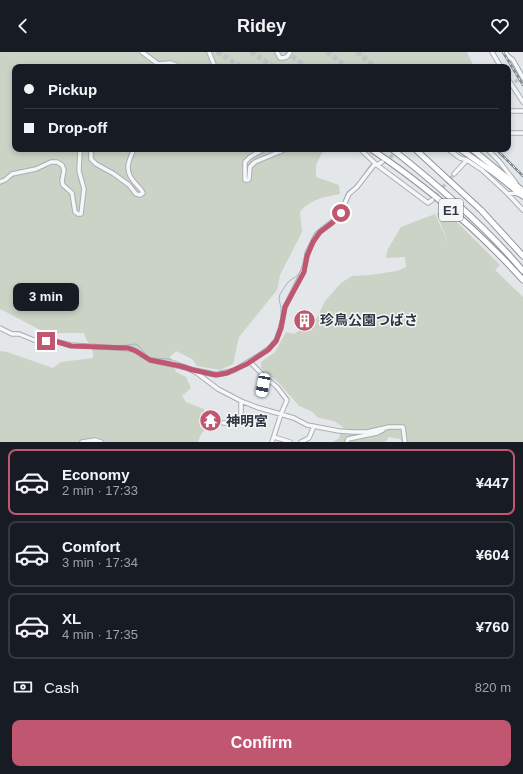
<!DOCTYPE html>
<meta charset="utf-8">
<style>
:root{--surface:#171b24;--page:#20242c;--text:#f1f3f6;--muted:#9ea1a6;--line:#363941;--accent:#c15670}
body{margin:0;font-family:Arial,"Noto Sans JP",sans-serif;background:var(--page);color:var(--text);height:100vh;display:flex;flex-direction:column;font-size:15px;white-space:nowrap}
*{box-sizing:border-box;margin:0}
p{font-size:13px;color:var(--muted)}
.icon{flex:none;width:22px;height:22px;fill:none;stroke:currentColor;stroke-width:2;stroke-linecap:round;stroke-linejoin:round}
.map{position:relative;height:390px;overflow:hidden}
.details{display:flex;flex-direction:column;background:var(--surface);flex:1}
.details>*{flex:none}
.top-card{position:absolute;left:12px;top:12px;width:499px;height:88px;border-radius:8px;box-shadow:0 2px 6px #0003;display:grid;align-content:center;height:88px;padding:0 12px;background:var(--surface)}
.end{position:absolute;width:18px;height:18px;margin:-9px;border:5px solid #c15670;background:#fff;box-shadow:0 0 0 2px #fff}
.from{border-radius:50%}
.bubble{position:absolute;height:28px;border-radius:8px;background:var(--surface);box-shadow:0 2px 6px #0003;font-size:13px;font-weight:700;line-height:28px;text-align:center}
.car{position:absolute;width:12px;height:24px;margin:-12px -6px;border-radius:5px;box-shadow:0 0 3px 1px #0007;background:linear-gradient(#fff 24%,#345 0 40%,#fff 0 76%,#345 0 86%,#fff 0)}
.top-card b{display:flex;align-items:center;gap:14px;height:38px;font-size:15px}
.top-card b+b{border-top:1px solid var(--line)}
.top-card i{width:10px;height:10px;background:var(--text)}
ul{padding:7px 0 0;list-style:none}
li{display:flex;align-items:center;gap:12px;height:66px;margin:0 8px 6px;padding:0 4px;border:2px solid var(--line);border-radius:8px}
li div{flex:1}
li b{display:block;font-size:15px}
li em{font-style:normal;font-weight:700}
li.on{border-color:var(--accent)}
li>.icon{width:36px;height:36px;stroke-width:1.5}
.pay{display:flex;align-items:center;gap:10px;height:44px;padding:0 12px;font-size:15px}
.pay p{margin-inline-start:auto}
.action{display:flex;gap:8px;margin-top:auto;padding:8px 12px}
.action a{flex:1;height:46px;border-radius:8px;background:var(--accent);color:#fff;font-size:16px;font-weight:700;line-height:46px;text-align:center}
header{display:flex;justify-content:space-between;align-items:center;height:52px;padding:0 12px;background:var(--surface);font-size:18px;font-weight:700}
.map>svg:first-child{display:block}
.green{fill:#cad3c5}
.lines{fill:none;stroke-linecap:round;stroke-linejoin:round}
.stream{stroke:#a2b7c6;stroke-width:1}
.minor-tunnel{stroke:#bfc4c8;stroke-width:3.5;stroke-dasharray:3.5 2;stroke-linecap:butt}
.highway-tunnel{stroke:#bfc4c8;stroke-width:5;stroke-dasharray:5 2.5;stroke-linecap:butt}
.minor-casing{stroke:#a9aeb4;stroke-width:5.5}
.highway-casing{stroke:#8c959f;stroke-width:7}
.minor{stroke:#f6f7f9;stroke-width:3.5}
.highway{stroke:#fff;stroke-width:5}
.rail-casing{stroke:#7e8892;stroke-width:2.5}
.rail{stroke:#f3f5f7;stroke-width:1;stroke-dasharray:3;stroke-linecap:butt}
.route{stroke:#c15670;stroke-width:5}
.labels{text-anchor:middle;stroke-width:3;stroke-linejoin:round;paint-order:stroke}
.shield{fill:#f3f5f7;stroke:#686f78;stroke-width:1}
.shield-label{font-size:13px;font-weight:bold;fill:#2d3641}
.poi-label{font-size:14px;font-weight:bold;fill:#2d3641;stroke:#f3f5f7;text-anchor:start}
</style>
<header><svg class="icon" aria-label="back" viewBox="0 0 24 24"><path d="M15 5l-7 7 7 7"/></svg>Ridey<svg class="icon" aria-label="heart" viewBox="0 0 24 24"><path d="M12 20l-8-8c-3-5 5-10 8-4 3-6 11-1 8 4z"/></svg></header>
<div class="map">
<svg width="523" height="390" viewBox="0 0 523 390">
<rect width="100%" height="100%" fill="#e3e7ea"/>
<path class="green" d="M0 0H467L474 15H15V97H324L316 113V125L339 133 340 142C325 145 310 147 300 160L302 180 280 223 277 238 239 285 233 312 220 318 197 314 192 307 176 299 170 305 176 320 186 325 191 336 182 344 186 350 204 357 209 377H205L200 384 198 390H0V299L7 300 53 316 61 310 93 306C94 292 87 293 84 281H46L0 257Z
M436 160 456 169 500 213 495 218 523 245V390H402L400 387 389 385 385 390H333L339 386 343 375 334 369 319 366 311 359 299 354 278 330 261 316V310L275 300 286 280 294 282 317 266 325 249 341 231 352 224 370 223 397 219 406 215 405 205 386 206 388 197 401 175 435 162 449 193Z"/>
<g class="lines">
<path class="stream" d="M508 57H521
M11 280H20L27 283
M65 290 74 292
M83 292 95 293
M119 294 135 292 138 293 147 304 151 306 169 307 192 315 216 320 234 316 257 302 268 294 275 286 281 266V256L279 247 280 242 288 230 298 223 300 220 303 212 305 200 315 180 338 162 347 140 357 132 371 112"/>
<path class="minor-tunnel" d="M515 30 520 26
M385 108 403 97
M432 148 454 122"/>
<path class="highway-tunnel" d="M217 0 242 15
M251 0 274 15
M286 0 307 15
M327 0 348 15
M357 0 375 15"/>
<defs>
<path id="minor" d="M142 0 158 12 170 11 176 13V15
M209 0 215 15
M277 0 280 6C286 6 288 5 290 0
M492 0 501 15
M505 0 508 4 513 8 523 26
M508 27 523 50
M508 59H523
M508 81H523
M91 97V107L96 112 114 122 129 133 136 142 140 143 143 141C141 136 140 137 137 133 124 120 127 112 134 97
M264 97 250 105 245 110V128H248L249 127 250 115 255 110 286 97
M360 97 377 113 382 110
M448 97 460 106 467 108
M487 97 499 109 516 131
M454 122 467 108 482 118 508 142 515 141 520 143
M0 130 5 128 12 122 36 117 51 110H57L62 113 64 118 62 129 63 133 72 141 75 160 78 162H81L84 137 79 119 80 97
M508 142 523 158
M0 276 12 282H19L34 288 58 290 71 293 132 297 150 308 187 316 197 321 218 337 241 349 256 355 294 366 307 373 339 379 353 380H367L389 375H403L405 390
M250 310 265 325 262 342
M196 319 216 323 227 321 235 318 268 298 276 289 281 276 285 255 303 219 309 198 316 184 320 180 338 166 349 142 357 135 374 113H377L428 151 432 148
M265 325 277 335 287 348 281 362 272 390
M223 371H235L240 369 241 362V349
M274 385 290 390
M82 390 95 388 101 390
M301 390 309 386 314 374
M347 390 348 387 377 381 383 378"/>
<path id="highway" d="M371 97C426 134 478 178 523 228
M392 97C439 134 484 173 523 219
M415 97 481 158 523 204
M460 97 497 123 523 144
M472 97 523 139"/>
</defs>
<use href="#minor" class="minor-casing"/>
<use href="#highway" class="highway-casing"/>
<use href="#minor" class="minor"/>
<use href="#highway" class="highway"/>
<defs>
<path id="rail" d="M503 0 523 33
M496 97 523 124"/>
</defs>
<use href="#rail" class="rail-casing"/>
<use href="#rail" class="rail"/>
</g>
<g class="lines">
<path class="route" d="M46 289 58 290 71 294 128 296 136 299 150 308 180 314 193 318 216 323 227 321 247 312 268 298 276 289 281 276 285 255 304 220 307 204 313 190 320 180 332 171 341 161"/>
</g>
<defs>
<symbol id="building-disc" viewBox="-11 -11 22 22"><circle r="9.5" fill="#c15670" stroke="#f3f5f7"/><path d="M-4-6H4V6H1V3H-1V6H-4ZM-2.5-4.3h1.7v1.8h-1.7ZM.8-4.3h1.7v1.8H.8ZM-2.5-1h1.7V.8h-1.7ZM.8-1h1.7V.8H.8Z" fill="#fff"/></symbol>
<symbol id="temple-disc" viewBox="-11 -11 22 22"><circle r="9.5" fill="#c15670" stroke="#f3f5f7"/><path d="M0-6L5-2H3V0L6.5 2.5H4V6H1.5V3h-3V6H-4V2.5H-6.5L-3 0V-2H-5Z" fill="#fff"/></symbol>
</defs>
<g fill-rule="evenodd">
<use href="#building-disc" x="292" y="256" width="25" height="25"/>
<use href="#temple-disc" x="198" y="356" width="25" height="25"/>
</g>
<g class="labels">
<rect class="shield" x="439" y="147" width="24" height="22" rx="3"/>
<g class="shield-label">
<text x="451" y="163">E1</text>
</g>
<g class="poi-label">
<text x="320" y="273">珍鳥公園つばさ</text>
<text x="226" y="374">神明宮</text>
</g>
</g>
</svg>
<i class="end from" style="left:341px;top:161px"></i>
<i class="end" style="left:46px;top:289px"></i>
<div class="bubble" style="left:13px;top:231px;width:66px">3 min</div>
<i class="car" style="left:263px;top:333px;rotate:191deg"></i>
<div class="top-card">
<b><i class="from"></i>Pickup</b>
<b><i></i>Drop-off</b>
</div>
</div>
<section class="details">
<ul>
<li class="on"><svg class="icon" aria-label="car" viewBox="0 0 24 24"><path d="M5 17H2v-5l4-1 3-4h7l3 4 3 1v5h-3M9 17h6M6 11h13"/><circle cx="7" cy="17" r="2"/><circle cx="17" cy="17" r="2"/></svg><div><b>Economy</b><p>2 min · 17:33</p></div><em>¥447</em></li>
<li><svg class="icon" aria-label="car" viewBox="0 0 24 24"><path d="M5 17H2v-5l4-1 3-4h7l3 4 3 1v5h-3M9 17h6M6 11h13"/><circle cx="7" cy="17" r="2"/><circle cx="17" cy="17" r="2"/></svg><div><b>Comfort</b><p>3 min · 17:34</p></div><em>¥604</em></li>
<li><svg class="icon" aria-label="car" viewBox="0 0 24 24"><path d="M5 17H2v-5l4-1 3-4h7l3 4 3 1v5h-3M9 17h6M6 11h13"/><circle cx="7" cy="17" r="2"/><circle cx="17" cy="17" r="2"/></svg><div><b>XL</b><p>4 min · 17:35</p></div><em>¥760</em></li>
</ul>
<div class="pay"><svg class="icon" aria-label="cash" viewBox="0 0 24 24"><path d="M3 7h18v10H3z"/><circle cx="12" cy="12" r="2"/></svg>Cash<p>820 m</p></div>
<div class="action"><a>Confirm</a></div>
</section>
